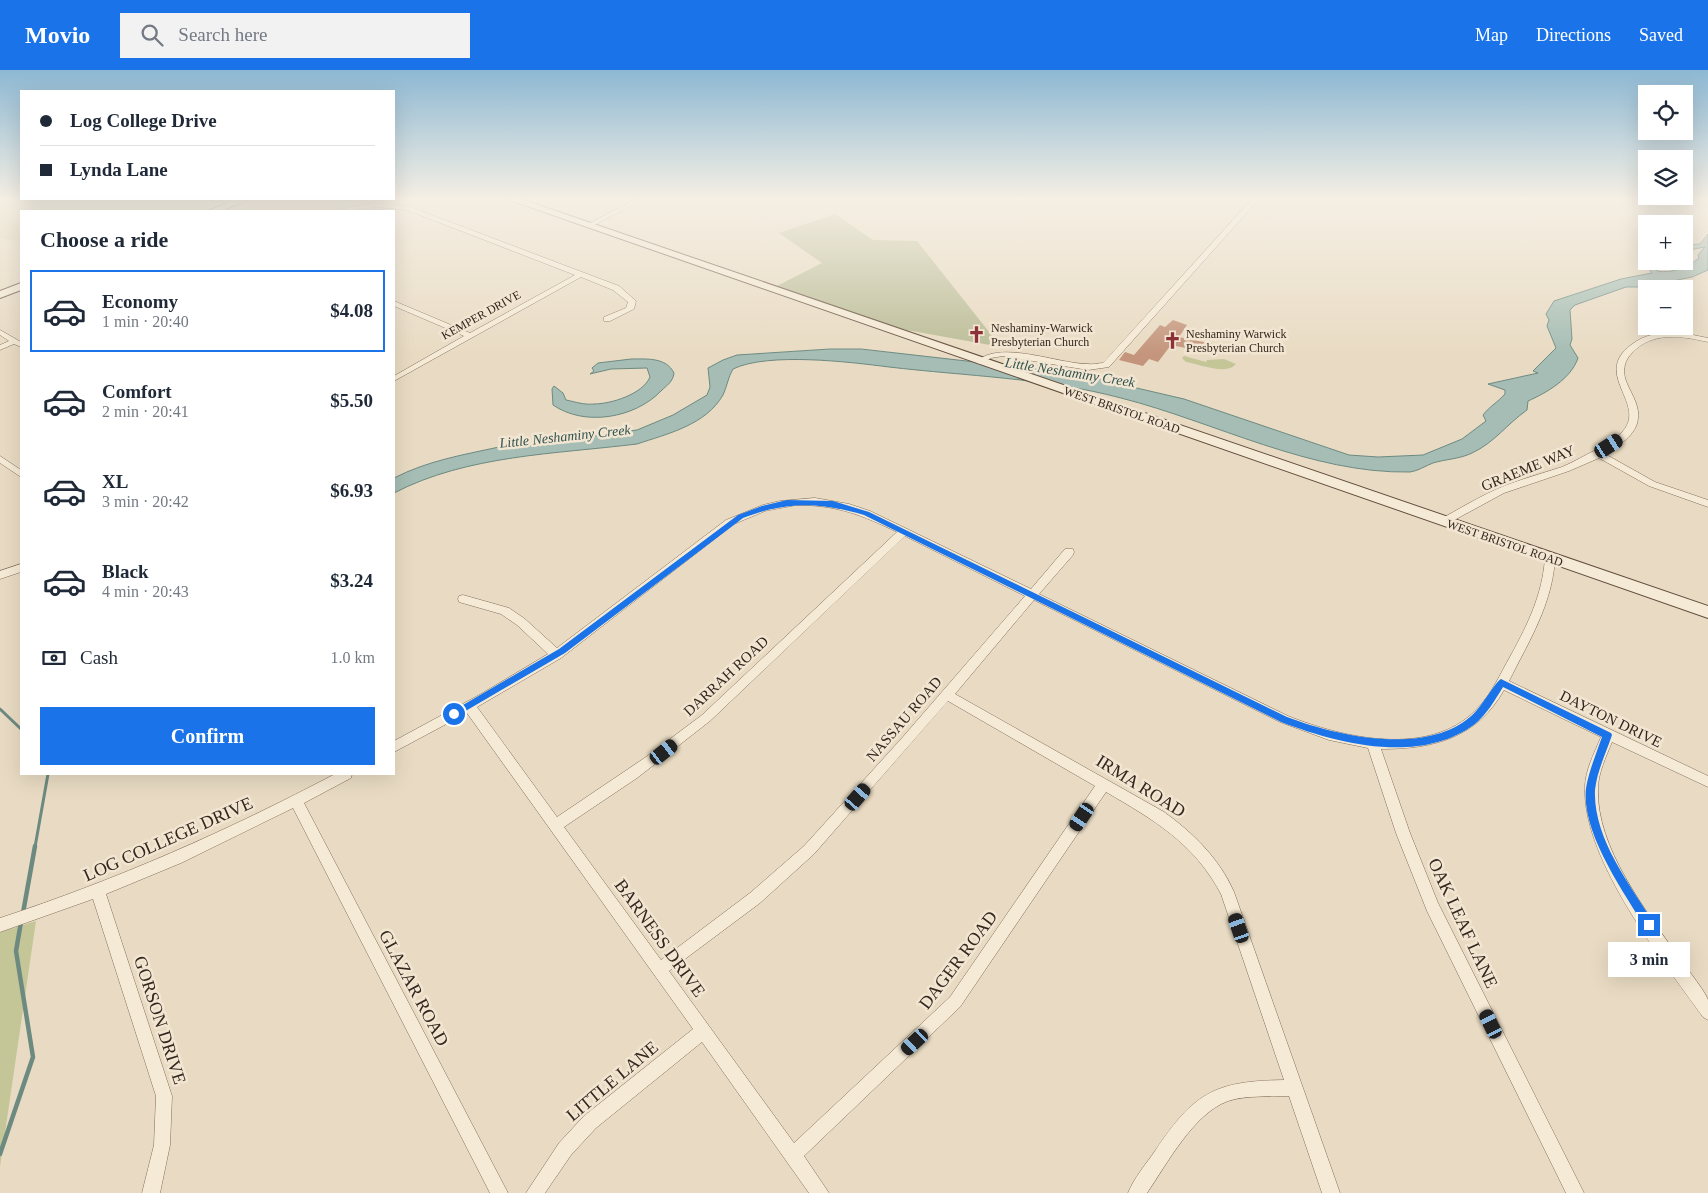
<!DOCTYPE html>
<meta charset="utf-8">
<style>
:root{--surface:#fff;--page:#f2f2f3;--text:#1f2937;--muted:#747a83;--line:#e0e1e3;--accent:#1a73e8}
body{margin:0;font-family:"Times New Roman",serif;background:var(--page);color:var(--text);height:100vh;display:flex;flex-direction:column;font-size:19px;white-space:nowrap}
*{box-sizing:border-box;margin:0}
p{font-size:16px;color:var(--muted)}
.icon{flex:none;width:28px;height:28px;fill:none;stroke:currentColor;stroke-width:2;stroke-linecap:round;stroke-linejoin:round}
.map{position:relative;flex:1;overflow:hidden}
.sheet{position:absolute;left:20px;top:140px;width:375px;height:565px;display:flex;flex-direction:column;background:var(--surface);border-radius:0px;box-shadow:0 5px 20px #0002}
.sheet>*{flex:none}
.guide{position:absolute;left:20px;top:20px;width:375px;height:110px;border-radius:0px;box-shadow:0 5px 20px #0002;display:grid;align-content:center;height:110px;padding:0 20px;background:var(--surface)}
.buttons{position:absolute;left:1638px;top:15px;display:grid;gap:10px}
.buttons a{display:grid;place-items:center;width:55px;height:55px;border-radius:0px;background:var(--surface);box-shadow:0 5px 20px #0002;font-size:25px}
.end{position:absolute;width:22px;height:22px;margin:-11px;border:6px solid #1a73e8;background:#fff;box-shadow:0 0 0 2px #fff}
.from{border-radius:50%}
.bubble{position:absolute;height:35px;border-radius:0px;background:var(--surface);box-shadow:0 5px 20px #0002;font-size:16px;font-weight:600;line-height:35px;text-align:center}
.car{position:absolute;width:15px;height:30px;margin:-15px -8px;border-radius:6px;box-shadow:0 0 4px 1px #0007;background:linear-gradient(#222 24%,#8ab4d8 0 40%,#222 0 76%,#8ab4d8 0 86%,#222 0)}
.guide b{display:flex;align-items:center;gap:18px;height:48px;font-size:19px}
.guide b+b{border-top:1px solid var(--line)}
.guide i{width:12px;height:12px;background:var(--text)}
ul{padding:0;list-style:none}
li{display:flex;align-items:center;gap:15px;height:82px;margin:0 10px 8px;padding:0 10px;border:2px solid transparent;border-radius:0px}
li div{flex:1}
li b{display:block;font-size:19px}
li em{font-style:normal;font-weight:600}
li.active{border-color:var(--accent)}
li>.icon{width:45px;height:45px;stroke-width:1.5}
h2{padding:0 20px;font-size:22px;line-height:60px}
.pay{display:flex;align-items:center;gap:12px;height:55px;padding:0 20px;font-size:19px}
.pay p{margin-inline-start:auto}
.button{display:flex;gap:10px;margin-top:auto;padding:10px 20px}
.button a{flex:1;height:58px;border-radius:0px;background:var(--accent);color:#fff;font-size:20px;font-weight:600;line-height:58px;text-align:center}
header{display:flex;align-items:center;gap:30px;box-sizing:border-box;height:70px;padding:0 25px;background:var(--accent);color:#fff}
header strong{font-size:24px}
nav{display:flex;gap:28px;margin-inline-start:auto;font-size:18px}
.search{width:350px;height:45px;background:var(--page);display:flex;align-items:center;gap:12px;box-sizing:border-box;padding:0 18px;border-radius:0px;color:var(--muted);font-size:19px}
.map>svg:first-child{display:block}
.farmland{fill:#ded4b1}
.green{fill:#c4c698}
.cemetery{fill:#babc96}
.water{fill:#a5bdb4;stroke:#6d8a81}
.lines{fill:none;stroke-linecap:round;stroke-linejoin:round}
.stream-far1{stroke:#6d8a81;stroke-width:3}
.stream{stroke:#6d8a81;stroke-width:4.5}
.building{fill:#c4957c}
.street-casing{stroke:#826d5b;stroke-width:1}
.secondary-casing{stroke:#644f3f;stroke-width:2}
.street{fill:#f5ead5;fill-rule:evenodd}
.secondary{fill:#f5ead5;fill-rule:evenodd}
.route{fill:#1a73e8}
.labels{text-anchor:middle;stroke-width:5;stroke-linejoin:round;paint-order:stroke}
.far-street-label{font-size:12px;fill:#33271e;stroke:#f2e6d2}
.far-poi-label{font-size:12px;fill:#33271e;stroke:#f2e6d2;text-anchor:start}
.far-water-label{font-size:14px;font-style:italic;fill:#2f524d;stroke:#f2e6d2}
.street-label{font-size:15px;fill:#33271e;stroke:#f2e6d2}
.near-street-label{font-size:18px;fill:#33271e;stroke:#f2e6d2}
</style>
<header>
<strong>Movio</strong>
<div class="search"><svg class="icon" aria-label="search" viewBox="0 0 24 24"><circle cx="10" cy="10" r="6"/><path d="M15 15l6 6"/></svg>Search here</div>
<nav><a>Map</a><a>Directions</a><a>Saved</a></nav>
</header>
<div class="map">
<svg width="1708" height="1123" viewBox="0 0 1708 1123">
<rect width="100%" height="100%" fill="#e9dbc3"/>
<path class="farmland" d="M0 128 21 129H224L223 131 192 141H21V172L0 168Z"/>
<path class="green" d="M1184 286 1206 292 1207 290 1224 289 1236 294C1226 306 1200 294 1186 292L1182 288Z
M36 851 0 1097V862Z"/>
<path class="cemetery" d="M835 144 873 170 917 171 1001 277 901 259 775 217 822 193 779 163Z"/>
<path class="water" d="M1708 164V200L1692 207 1643 217H1626L1575 235 1570 240 1572 269 1570 275 1578 288C1571 309 1546 323 1528 331L1527 340C1507 354 1494 373 1472 383 1460 389 1446 389 1433 393 1425 396 1418 401 1410 402 1311 404 1215 352 1121 328 1046 308 966 306 889 297 850 292 768 282 733 299 728 307 727 317 723 325 706 355 667 364 637 374 556 384 467 385 394 423V408C427 391 462 385 499 377L508 378 637 360 673 345 707 325 710 317 708 298 723 290 737 285 830 279H861L1072 303 1184 329 1349 385 1378 387 1423 385 1462 369 1486 351 1483 345C1490 336 1498 332 1505 324V320L1488 314 1538 303 1533 301 1556 278 1547 256 1549 250 1546 244 1554 231 1621 209 1652 203 1643 191 1646 189V191H1658L1651 193 1657 201C1672 204 1688 197 1699 188L1698 185 1705 177 1684 181V175L1700 174Z
M631 289C647 289 666 287 674 303 673 312 667 315 661 321 635 348 585 357 553 335L552 319 554 316 563 323 566 330C576 332 584 335 594 334 611 334 643 324 650 307L647 298 611 299 590 304 594 301 592 298 598 293Z"/>
<g class="lines">
<path class="stream-far1" d="M0 639 21 659
M35 777 48 704"/>
<path class="stream" d="M23 843 35 776
M0 1084 33 987 16 881 21 852"/>
</g>
<path class="building" d="M1173 250 1187 255 1179 267 1218 275 1215 284 1171 275 1158 292 1149 289 1143 296 1119 290 1125 282 1134 285 1160 255 1165 257Z"/>
<g class="lines">
<defs>
<path id="street" d="M638 128H646L590 157 585 156Z
M1253 128H1260L1109 297 1088 300 1003 286 991 288 980 294 976 292C999 269 1058 294 1088 294 1093 295 1098 293 1103 293Z
M377 133 410 137 619 216 636 231 634 239 610 251H604V247L626 238 628 232 613 220 581 207 394 311V306L464 266 394 236V231L470 263 575 205 407 140 377 137 346 141H331Z
M0 260 21 272V277L14 274 0 280V275L9 271 0 265Z
M1678 262 1708 268V272C1682 266 1652 261 1632 283 1625 290 1623 298 1625 308 1629 321 1640 334 1638 348 1637 365 1618 376 1605 384L1655 412 1708 430V437L1649 416 1599 388 1569 401 1504 423 1447 454H1439L1438 452 1439 450C1459 439 1477 428 1497 419 1518 410 1540 404 1562 397 1574 392 1585 385 1596 380 1605 376 1616 370 1623 361 1647 334 1592 304 1631 275 1645 264 1661 262 1678 262Z
M0 386 21 400V407L0 393Z
M815 428 849 434 870 441 1031 519 1065 479H1073L1074 482 1073 485 1039 524 1288 646C1343 668 1429 688 1476 640 1492 624 1500 604 1511 585 1528 554 1542 525 1545 489L1546 486H1554L1555 489C1552 535 1529 571 1509 611L1708 706V717L1612 672C1606 687 1598 703 1598 719 1596 777 1646 841 1678 886 1684 895 1706 922 1708 930 1708 936 1708 944 1708 950L1703 947C1662 890 1585 792 1585 721 1584 702 1594 684 1601 667L1504 620C1477 668 1433 679 1381 679L1410 763 1438 833 1584 1123H1566L1427 841 1396 763 1368 678 1329 670 1280 652 1034 530 955 624 1164 742C1193 763 1219 788 1234 822L1340 1123H1322L1289 1026C1269 1027 1247 1025 1228 1031 1193 1044 1167 1094 1147 1123H1128C1134 1108 1146 1094 1155 1081 1194 1023 1214 1011 1284 1010L1221 824C1194 773 1154 750 1106 722L960 937 804 1086 829 1123H809L702 972 596 1058 571 1085 545 1123H526L559 1073 584 1046 693 959 467 643 394 682V671L481 624 548 584 517 555 501 544 459 532 458 529 459 526 463 525 509 538 525 549 557 578 726 450 763 435 780 431ZM797 435C837 435 862 445 897 462L702 645 646 687 557 747 477 637 561 588 734 454 765 441ZM905 466 1025 526 902 668 804 776 750 823 661 890 564 757 637 708 710 651ZM948 631 1095 716 950 927 794 1073 669 901 760 833 814 784Z
M21 494V502L0 509V501Z
M335 704H352L351 708 304 733 508 1123H490L293 738 181 793 106 824 172 1026 170 1075 160 1123H142L154 1075 156 1026 93 829 0 862V848C116 810 227 761 335 704Z"/>
<path id="secondary" d="M504 128H518L1708 536V548Z
M237 129H250L221 141H208Z
M21 213V220L0 228V221Z"/>
</defs>
<use href="#street" class="street-casing"/>
<use href="#secondary" class="secondary-casing"/>
<use href="#street" class="street"/>
<use href="#secondary" class="secondary"/>
</g>
<linearGradient id="sky" x2="0" y2="1"><stop stop-color="#8db8d3"/><stop offset="0.45" stop-color="#f5efe4"/><stop offset="1" stop-color="#f5efe4" stop-opacity="0"/></linearGradient>
<rect width="1708" height="285" fill="url(#sky)"/>
<path class="route" d="M787 430 833 431 869 442 1287 647C1337 666 1424 686 1470 647 1480 640 1495 612 1501 609L1611 663 1612 665C1606 683 1597 701 1595 720 1593 768 1629 813 1653 852V859H1646C1624 822 1581 763 1586 718 1589 701 1596 684 1602 667L1503 617C1495 630 1487 644 1475 654 1420 695 1339 674 1281 652L864 445C819 432 787 431 743 448L565 583 457 646H451V642L559 579 738 445 762 436Z"/>
<defs>
<symbol id="church-bare" viewBox="-9 -9 18 18"><path d="M-1.2-6h2.4v3.5h3.3v2.4h-3.3V6h-2.4V-.1h-3.3v-2.4h3.3Z" fill="#8b3137" stroke="#f2e6d2" stroke-width="2.5" paint-order="stroke"/></symbol>
</defs>
<g fill-rule="evenodd">
<use href="#church-bare" x="964" y="252" width="25" height="25"/>
<use href="#church-bare" x="1160" y="258" width="25" height="25"/>
</g>
<g class="labels">
<g class="far-street-label">
<text transform="translate(481 245) rotate(-29)" y="4">KEMPER DRIVE</text>
<text transform="translate(1122 340) rotate(19)" y="4">WEST BRISTOL ROAD</text>
<text transform="translate(1505 473) rotate(19)" y="4">WEST BRISTOL ROAD</text>
</g>
<g class="far-poi-label">
<text x="991" y="262">Neshaminy-Warwick<tspan x="991" dy="14">Presbyterian Church</tspan></text>
<text x="1186" y="268">Neshaminy Warwick<tspan x="1186" dy="14">Presbyterian Church</tspan></text>
</g>
<g class="far-water-label">
<text transform="translate(1070 302) rotate(9)" y="5">Little Neshaminy Creek</text>
<text transform="translate(565 366) rotate(-6)" y="5">Little Neshaminy Creek</text>
</g>
<g class="street-label">
<text transform="translate(1528 398) rotate(-22)" y="5">GRAEME WAY</text>
<text transform="translate(726 606) rotate(-43)" y="5">DARRAH ROAD</text>
<text transform="translate(904 649) rotate(-49)" y="5">NASSAU ROAD</text>
<text transform="translate(1611 649) rotate(26)" y="5">DAYTON DRIVE</text>
</g>
<g class="near-street-label">
<text transform="translate(1141 716) rotate(32)" y="6">IRMA ROAD</text>
<text transform="translate(168 769) rotate(-24)" y="6">LOG COLLEGE DRIVE</text>
<text transform="translate(1463 853) rotate(65)" y="6">OAK LEAF LANE</text>
<text transform="translate(660 868) rotate(54)" y="6">BARNESS DRIVE</text>
<text transform="translate(958 890) rotate(-53)" y="6">DAGER ROAD</text>
<text transform="translate(414 918) rotate(62)" y="6">GLAZAR ROAD</text>
<text transform="translate(160 950) rotate(72)" y="6">GORSON DRIVE</text>
<text transform="translate(612 1011) rotate(-40)" y="6">LITTLE LANE</text>
</g>
</g>
</svg>
<div class="buttons">
<a><svg class="icon" aria-label="locate" viewBox="0 0 24 24"><circle cx="12" cy="12" r="6"/><path d="M12 2v4M12 18v4M2 12h4M18 12h4"/></svg></a>
<a><svg class="icon" aria-label="layers" viewBox="0 0 24 24"><path d="M12 4l9 5-9 5-9-5zM3 14l9 5 9-5"/></svg></a>
<a>+</a>
<a>−</a>
</div>
<i class="end from" style="left:454px;top:644px"></i>
<i class="end" style="left:1649px;top:855px"></i>
<div class="bubble" style="left:1608px;top:872px;width:82px">3 min</div>
<i class="car" style="left:1609px;top:376px;rotate:57deg"></i>
<i class="car" style="left:664px;top:682px;rotate:52deg"></i>
<i class="car" style="left:858px;top:727px;rotate:41deg"></i>
<i class="car" style="left:1082px;top:747px;rotate:214deg"></i>
<i class="car" style="left:1239px;top:858px;rotate:341deg"></i>
<i class="car" style="left:1491px;top:954px;rotate:334deg"></i>
<i class="car" style="left:915px;top:972px;rotate:227deg"></i>
<div class="guide">
<b><i class="from"></i>Log College Drive</b>
<b><i></i>Lynda Lane</b>
</div>
<section class="sheet">
<h2>Choose a ride</h2>
<ul>
<li class="active"><svg class="icon" aria-label="car" viewBox="0 0 24 24"><path d="M5 17H2v-5l4-1 3-4h7l3 4 3 1v5h-3M9 17h6M6 11h13"/><circle cx="7" cy="17" r="2"/><circle cx="17" cy="17" r="2"/></svg><div><b>Economy</b><p>1 min · 20:40</p></div><em>$4.08</em></li>
<li><svg class="icon" aria-label="car" viewBox="0 0 24 24"><path d="M5 17H2v-5l4-1 3-4h7l3 4 3 1v5h-3M9 17h6M6 11h13"/><circle cx="7" cy="17" r="2"/><circle cx="17" cy="17" r="2"/></svg><div><b>Comfort</b><p>2 min · 20:41</p></div><em>$5.50</em></li>
<li><svg class="icon" aria-label="car" viewBox="0 0 24 24"><path d="M5 17H2v-5l4-1 3-4h7l3 4 3 1v5h-3M9 17h6M6 11h13"/><circle cx="7" cy="17" r="2"/><circle cx="17" cy="17" r="2"/></svg><div><b>XL</b><p>3 min · 20:42</p></div><em>$6.93</em></li>
<li><svg class="icon" aria-label="car" viewBox="0 0 24 24"><path d="M5 17H2v-5l4-1 3-4h7l3 4 3 1v5h-3M9 17h6M6 11h13"/><circle cx="7" cy="17" r="2"/><circle cx="17" cy="17" r="2"/></svg><div><b>Black</b><p>4 min · 20:43</p></div><em>$3.24</em></li>
</ul>
<div class="pay"><svg class="icon" aria-label="cash" viewBox="0 0 24 24"><path d="M3 7h18v10H3z"/><circle cx="12" cy="12" r="2"/></svg>Cash<p>1.0 km</p></div>
<div class="button"><a>Confirm</a></div>
</section>
</div>
